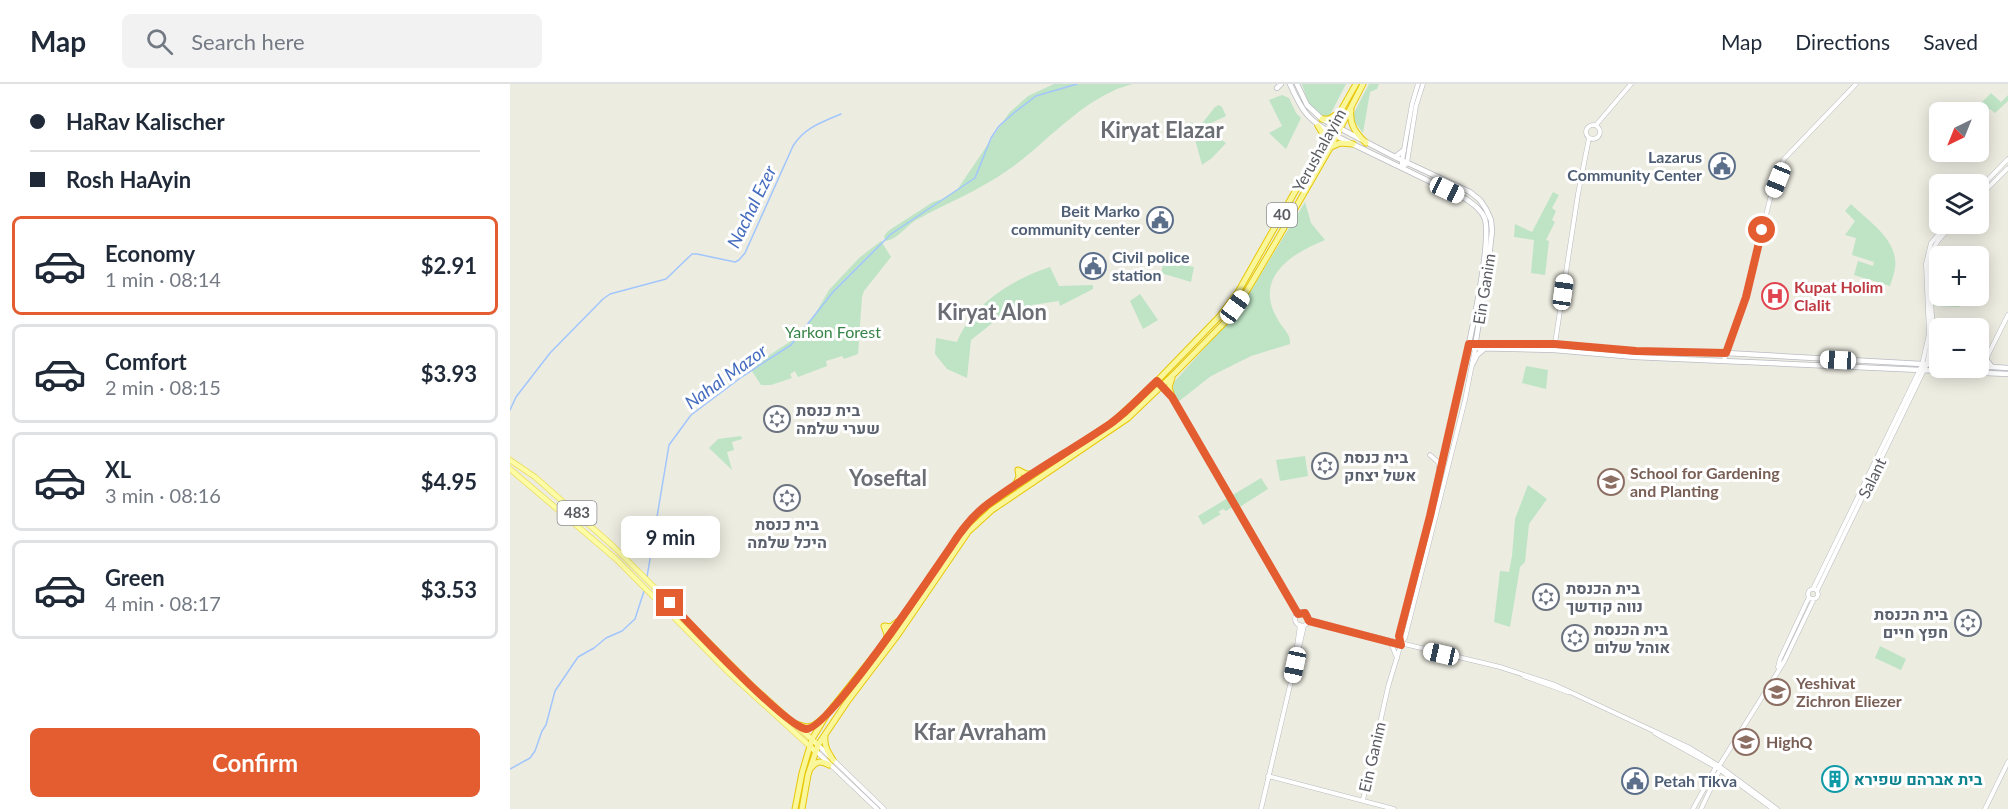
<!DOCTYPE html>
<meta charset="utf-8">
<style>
:root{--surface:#fff;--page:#f2f2f3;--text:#1f2937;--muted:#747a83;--line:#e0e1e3;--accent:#e35d31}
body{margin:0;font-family:Lato,Heebo,sans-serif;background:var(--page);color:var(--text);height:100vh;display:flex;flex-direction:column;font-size:22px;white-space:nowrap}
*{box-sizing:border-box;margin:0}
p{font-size:20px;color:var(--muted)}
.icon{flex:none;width:33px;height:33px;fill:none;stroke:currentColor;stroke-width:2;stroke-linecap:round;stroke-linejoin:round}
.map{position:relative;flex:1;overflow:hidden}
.sheet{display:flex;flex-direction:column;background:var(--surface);width:510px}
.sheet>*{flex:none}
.hud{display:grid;align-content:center;height:132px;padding:0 30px;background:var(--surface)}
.needle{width:39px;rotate:223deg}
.tools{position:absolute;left:1419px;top:18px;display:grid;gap:12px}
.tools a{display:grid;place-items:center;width:60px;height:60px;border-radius:9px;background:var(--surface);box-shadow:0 3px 15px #0003;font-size:30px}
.end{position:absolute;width:27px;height:27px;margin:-14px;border:8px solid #e35d31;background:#fff;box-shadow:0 0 0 3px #fff}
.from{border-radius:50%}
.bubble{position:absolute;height:42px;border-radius:9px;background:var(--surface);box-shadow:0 3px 15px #0003;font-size:20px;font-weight:700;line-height:42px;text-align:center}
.car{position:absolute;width:18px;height:36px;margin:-18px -9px;border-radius:8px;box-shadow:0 0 4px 2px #0007;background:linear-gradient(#fff 24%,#345 0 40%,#fff 0 76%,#345 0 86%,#fff 0)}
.hud b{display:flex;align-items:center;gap:21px;height:57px;font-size:22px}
.hud b+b{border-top:2px solid var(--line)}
.hud i{width:15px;height:15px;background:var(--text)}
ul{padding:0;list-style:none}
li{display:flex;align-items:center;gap:18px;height:99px;margin:0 12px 9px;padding:0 18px;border:3px solid var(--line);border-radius:9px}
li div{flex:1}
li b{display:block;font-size:22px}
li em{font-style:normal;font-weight:700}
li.on{border-color:var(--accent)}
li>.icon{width:54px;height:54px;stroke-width:1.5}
.cta{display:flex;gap:12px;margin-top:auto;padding:12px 30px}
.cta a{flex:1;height:69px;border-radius:9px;background:var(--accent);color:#fff;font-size:24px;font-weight:700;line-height:69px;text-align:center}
header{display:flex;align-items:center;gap:36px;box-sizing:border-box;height:84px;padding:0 30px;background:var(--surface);border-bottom:2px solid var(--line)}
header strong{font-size:28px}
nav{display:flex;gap:33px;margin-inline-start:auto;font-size:21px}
.search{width:420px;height:54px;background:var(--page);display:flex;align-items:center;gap:15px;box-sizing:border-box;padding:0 21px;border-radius:9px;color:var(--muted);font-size:22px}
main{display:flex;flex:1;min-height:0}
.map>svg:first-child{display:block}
.green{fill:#bee4c5}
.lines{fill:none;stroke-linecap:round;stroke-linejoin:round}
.stream{stroke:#a2c6fc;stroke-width:1.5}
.tertiary-casing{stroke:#b9bac0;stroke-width:5}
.secondary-casing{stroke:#babcc3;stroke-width:6}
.primary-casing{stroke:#eddc5a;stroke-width:6}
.trunk-casing{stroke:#e7c707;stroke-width:7}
.tertiary{stroke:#fff;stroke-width:4}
.secondary{stroke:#fff;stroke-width:4.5}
.primary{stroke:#fcfca7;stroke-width:4.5}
.trunk{stroke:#faf69a;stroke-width:5}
.route{stroke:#e35d31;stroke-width:8}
.labels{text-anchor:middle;stroke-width:6;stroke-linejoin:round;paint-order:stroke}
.shield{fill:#fff;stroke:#8c8d91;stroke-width:1.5}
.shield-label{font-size:15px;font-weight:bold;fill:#5a5c62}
.street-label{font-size:16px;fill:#5a5c62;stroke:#fff}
.service-label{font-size:16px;font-weight:bold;fill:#4e5e75;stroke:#fff;text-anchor:end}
.health-label{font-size:16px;font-weight:bold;fill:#be3a42;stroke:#fff;text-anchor:start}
.park-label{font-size:16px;fill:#378448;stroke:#fff}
.worship-label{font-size:16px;font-weight:bold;fill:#5b616d;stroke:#fff;text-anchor:start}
.education-label{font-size:16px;font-weight:bold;fill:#785e54;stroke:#fff;text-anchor:start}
.culture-label{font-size:16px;font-weight:bold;fill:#0d838f;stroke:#fff;text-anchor:start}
.water-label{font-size:18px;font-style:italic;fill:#456cbe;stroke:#fff}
.district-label{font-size:22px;font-weight:bold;fill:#6b6e74;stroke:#fff}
</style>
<header>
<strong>Map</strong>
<div class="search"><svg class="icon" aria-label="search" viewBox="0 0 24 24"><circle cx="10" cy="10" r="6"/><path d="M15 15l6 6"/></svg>Search here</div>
<nav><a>Map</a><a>Directions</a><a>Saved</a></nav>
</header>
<main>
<section class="sheet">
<div class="hud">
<b><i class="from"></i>HaRav Kalischer</b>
<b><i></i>Rosh HaAyin</b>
</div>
<ul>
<li class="on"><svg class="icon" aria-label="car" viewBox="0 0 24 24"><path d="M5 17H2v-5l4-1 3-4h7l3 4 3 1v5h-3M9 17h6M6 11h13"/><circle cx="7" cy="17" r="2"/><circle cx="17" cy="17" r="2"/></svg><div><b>Economy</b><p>1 min · 08:14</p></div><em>$2.91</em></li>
<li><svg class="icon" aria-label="car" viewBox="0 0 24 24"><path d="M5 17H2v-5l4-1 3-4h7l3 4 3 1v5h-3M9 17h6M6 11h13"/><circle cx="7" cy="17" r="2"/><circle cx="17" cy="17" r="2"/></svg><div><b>Comfort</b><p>2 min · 08:15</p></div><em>$3.93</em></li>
<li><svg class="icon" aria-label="car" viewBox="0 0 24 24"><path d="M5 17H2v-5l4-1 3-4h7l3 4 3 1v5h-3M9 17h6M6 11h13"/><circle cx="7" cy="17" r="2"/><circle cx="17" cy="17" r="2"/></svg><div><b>XL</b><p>3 min · 08:16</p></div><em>$4.95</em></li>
<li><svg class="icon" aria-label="car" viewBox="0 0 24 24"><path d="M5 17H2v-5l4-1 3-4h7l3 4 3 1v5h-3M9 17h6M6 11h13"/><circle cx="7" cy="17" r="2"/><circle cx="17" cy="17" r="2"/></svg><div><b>Green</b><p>4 min · 08:17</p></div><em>$3.53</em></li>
</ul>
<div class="cta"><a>Confirm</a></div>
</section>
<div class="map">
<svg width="1498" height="725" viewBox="0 0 1498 725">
<rect width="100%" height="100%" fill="#ecece1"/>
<path class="green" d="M544 0H623C616 2 608 4 601 8 562 26 533 62 498 86 470 106 437 119 406 136 396 142 388 155 376 157L374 152 378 147 423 118 433 115 447 106 499 29 518 12Z
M792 0H836L819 33C802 33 796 13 792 0Z
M859 0H869L867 5 860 8 853 49 844 37V29Z
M1481 9 1491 18 1498 11V17L1485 29 1480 25 1469 37 1468 28H1462Z
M772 11 779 14 786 29 791 34 776 65 759 49 772 42 759 16Z
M709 21 712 23 716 32 693 43 716 59 702 74 692 81 683 48H681L679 41 681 38 690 42 705 23Z
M1043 108 1049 111 1042 124 1046 127 1042 136 1045 138 1036 156 1039 157 1035 191 1021 189 1024 156 1004 153 1005 140 1022 148Z
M795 118 801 139 815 156C780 170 743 194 768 236 773 245 781 250 780 260L741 272 701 292 668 318 662 308 664 298 729 226Z
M1341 120C1358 137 1389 156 1385 184 1384 190 1382 196 1380 202L1344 191 1348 177 1363 182 1364 178 1342 171 1346 154 1335 151 1345 137 1335 127Z
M371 157 381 173 354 207 352 213 348 270 334 275 332 272 316 277 317 282 288 293 285 287 280 290 282 294 261 301H251L240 284 287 253 304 232 319 206 349 174Z
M654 177 684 183 681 198 651 189Z
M1424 181 1429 184 1430 212H1454L1455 218 1449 223 1424 222 1422 188Z
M540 183 549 202 583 201V205L550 222 549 217 522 221V231L508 234 500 225 461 256 457 294 437 285 425 270 426 254 447 258C462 220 503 195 540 183Z
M630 210 648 236 633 245 620 217Z
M1016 282 1038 286 1036 305 1012 299Z
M231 352 232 355 222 358 224 366 217 368 222 386 199 364 208 355Z
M795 372 798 392 770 397 766 376Z
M751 394 758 405 728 424 726 421 716 427 713 425 708 428 711 430 693 441 688 432Z
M1018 401 1037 415 1019 440 1015 478 1010 483 1000 543 984 538 990 487 999 488 1002 472 1005 435Z
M1370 562 1396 575 1391 586 1365 574Z"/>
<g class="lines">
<path class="stream" d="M0 326 6 313 40 269 93 215 100 210 156 195 182 170H187L225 178 229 176 235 169 283 62C294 44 312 38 331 30
M137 493 159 361 181 331 233 292 281 261 323 208 381 150 465 94 481 54 489 42 505 28 526 12 567 0
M0 685 20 674 25 667 32 647 36 641 45 607 68 573 84 564 96 554 112 547 125 535 134 507"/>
<defs>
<path id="tertiary" d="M1076 48a7 7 0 1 1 14 0a7 7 0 1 1-14 0Z
M1086 41 1121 0
M892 84 897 79 906 22 913 0
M892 84V77L902 20 908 0
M1468 106 1498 75
M1468 114 1498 84
M1044 266 1068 110 1079 54
M1214 276 1236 213 1260 115 1274 75 1346 0
M1469 289 1498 231
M651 301 662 313 788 529
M920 371 928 378 929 384
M1303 505 1412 281 1419 250 1416 180 1421 159 1437 140
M1298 510a5 5 0 1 1 10 0a5 5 0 1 1-10 0Z
M1307 507 1417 280 1423 249 1419 181C1422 160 1430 154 1444 140
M785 535a7 7 0 1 1 14 0a7 7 0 1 1-14 0Z
M799 537 990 583 1045 601 1178 663 1209 682 1267 725
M881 559 887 574
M891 560 889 552 920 432 958 264
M787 562 790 541
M1268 583 1270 575 1299 513
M1014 592 1058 608
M1145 649 1206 683 1263 725
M308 661 374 725
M306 667 367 725
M758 692 884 725
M853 716 878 603 891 560 895 554 955 316 965 265
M751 725 794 542
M1183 725 1206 683 1209 682 1274 578 1304 515
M1191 725 1210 685
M1475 725 1498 678"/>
<path id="secondary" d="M780 0C793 29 798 36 826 52L956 115C963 120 972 126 975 135 981 160 964 236 958 264L1044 266 1125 273 1498 290
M787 0 797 21 812 35 885 73 960 108 970 116 976 125 981 136 982 147 977 191 965 262
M767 4 771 0
M885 73 894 66
M959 260H1045L1126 267 1216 269 1430 281
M1476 275 1482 283
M962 281 967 271 974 265
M1468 282 1498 284"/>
<path id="primary" d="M0 376 25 393 103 462 243 602 308 661
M0 385 106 475 217 587 305 667"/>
<path id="trunk" d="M841 26C839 41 846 49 856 59
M812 35H819L827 30
M808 42 813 50 814 56
M821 63 830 59 843 60
M662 313 659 303 662 294
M505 401 509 393 508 386 516 390H521
M376 556 377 550 374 542 381 543 387 538
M284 639C298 645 302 644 313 634
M315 653C314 662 318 668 323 676
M301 684C307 676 312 677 319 681
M285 725 292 689 302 655 318 629 383 548 453 445 477 421 603 338 647 297 709 233 728 208 846 0
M292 725 298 691 308 661 337 618 387 552 458 448 482 426 618 334 665 289 716 237 735 210 767 156 820 64 853 0"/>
</defs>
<use href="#tertiary" class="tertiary-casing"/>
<use href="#secondary" class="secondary-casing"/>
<use href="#primary" class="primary-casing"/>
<use href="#trunk" class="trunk-casing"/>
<use href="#tertiary" class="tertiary"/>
<use href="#secondary" class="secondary"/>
<use href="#primary" class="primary"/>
<use href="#trunk" class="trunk"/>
</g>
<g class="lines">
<path class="route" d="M160 519C179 539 276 643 296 645 318 647 423 488 440 464 450 448 463 431 478 420 517 391 560 367 600 340 617 328 632 311 647 297L662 313 788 530 795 529 799 537 803 538 891 561 889 552 920 432 959 260H1045L1126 267 1216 269 1236 213 1252 146"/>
</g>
<defs>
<symbol id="civic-ring" viewBox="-11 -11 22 22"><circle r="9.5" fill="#fff" stroke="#5c6f8a" stroke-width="1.5"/><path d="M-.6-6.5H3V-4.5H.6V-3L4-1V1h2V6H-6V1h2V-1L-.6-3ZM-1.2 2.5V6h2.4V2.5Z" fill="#5c6f8a"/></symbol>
<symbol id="hospital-ring" viewBox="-11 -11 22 22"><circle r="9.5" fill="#fff" stroke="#e0444e" stroke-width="1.5"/><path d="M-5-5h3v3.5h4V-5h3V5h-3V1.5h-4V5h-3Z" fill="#e0444e"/></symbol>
<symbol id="synagogue-ring" viewBox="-11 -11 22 22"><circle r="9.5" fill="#fff" stroke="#6b7280" stroke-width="1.5"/><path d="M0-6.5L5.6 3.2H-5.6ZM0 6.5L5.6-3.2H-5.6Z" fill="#6b7280"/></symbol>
<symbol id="school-ring" viewBox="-11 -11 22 22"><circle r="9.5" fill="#fff" stroke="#8d6e63" stroke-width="1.5"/><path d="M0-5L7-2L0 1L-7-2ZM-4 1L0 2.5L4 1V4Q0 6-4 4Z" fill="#8d6e63"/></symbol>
<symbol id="university-ring" viewBox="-11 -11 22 22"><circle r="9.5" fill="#fff" stroke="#8d6e63" stroke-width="1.5"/><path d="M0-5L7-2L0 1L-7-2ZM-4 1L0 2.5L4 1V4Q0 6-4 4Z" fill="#8d6e63"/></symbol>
<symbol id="building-ring" viewBox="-11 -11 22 22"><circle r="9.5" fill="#fff" stroke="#0f9aa8" stroke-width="1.5"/><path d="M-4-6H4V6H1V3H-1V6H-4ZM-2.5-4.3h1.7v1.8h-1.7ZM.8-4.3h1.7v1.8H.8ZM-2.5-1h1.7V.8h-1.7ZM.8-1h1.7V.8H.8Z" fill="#0f9aa8"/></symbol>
</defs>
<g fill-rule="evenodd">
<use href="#civic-ring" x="1197" y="67" width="30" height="30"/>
<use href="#civic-ring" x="635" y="121" width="30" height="30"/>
<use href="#civic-ring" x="568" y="167" width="30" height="30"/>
<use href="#hospital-ring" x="1250" y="197" width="30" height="30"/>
<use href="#synagogue-ring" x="252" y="320" width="30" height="30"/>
<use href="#synagogue-ring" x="800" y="367" width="30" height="30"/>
<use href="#school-ring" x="1086" y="383" width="30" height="30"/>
<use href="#synagogue-ring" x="262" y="399" width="30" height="30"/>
<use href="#synagogue-ring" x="1021" y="498" width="30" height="30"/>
<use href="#synagogue-ring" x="1443" y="524" width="30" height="30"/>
<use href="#synagogue-ring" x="1050" y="539" width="30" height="30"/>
<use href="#university-ring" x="1252" y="593" width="30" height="30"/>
<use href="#university-ring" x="1221" y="643" width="30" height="30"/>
<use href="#building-ring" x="1310" y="680" width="30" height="30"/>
<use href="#civic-ring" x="1110" y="682" width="30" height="30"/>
</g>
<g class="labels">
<g class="shield">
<rect x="757" y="119" width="30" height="24" rx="4.5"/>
<rect x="47.5" y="417" width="39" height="24" rx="4.5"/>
</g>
<g class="shield-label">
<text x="772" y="136">40</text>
<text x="67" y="434">483</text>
</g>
<g class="street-label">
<text transform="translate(809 66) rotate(-61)" y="6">Yerushalayim</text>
<text transform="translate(974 205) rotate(-81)" y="6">Ein Ganim</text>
<text transform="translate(1362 394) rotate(-64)" y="6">Salant</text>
<text transform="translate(862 673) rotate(-77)" y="6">Ein Ganim</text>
</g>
<g class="service-label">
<text x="1192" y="79">Lazarus<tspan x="1192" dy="18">Community Center</tspan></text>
<text x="630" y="133">Beit Marko<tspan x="630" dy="18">community center</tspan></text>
<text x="602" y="179" text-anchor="start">Civil police<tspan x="602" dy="18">station</tspan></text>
<text x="1144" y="703" text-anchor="start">Petah Tikva</text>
</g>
<g class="health-label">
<text x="1284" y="209">Kupat Holim<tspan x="1284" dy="18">Clalit</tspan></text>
</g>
<g class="park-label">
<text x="323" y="254">Yarkon Forest</text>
</g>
<g class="worship-label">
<text x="286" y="332">בית כנסת<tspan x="286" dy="18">שערי שלמה</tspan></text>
<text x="834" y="379">בית כנסת<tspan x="834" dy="18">אשל יצחק</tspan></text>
<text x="277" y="446" text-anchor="middle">בית כנסת<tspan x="277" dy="18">היכל שלמה</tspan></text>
<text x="1056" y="510">בית הכנסת<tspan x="1056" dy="18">נווה קודשך</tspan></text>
<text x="1438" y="536" text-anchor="end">בית הכנסת<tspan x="1438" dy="18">חפץ חיים</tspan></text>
<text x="1084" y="551">בית הכנסת<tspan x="1084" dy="18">אוהל שלום</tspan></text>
</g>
<g class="education-label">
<text x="1120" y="395">School for Gardening<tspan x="1120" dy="18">and Planting</tspan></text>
<text x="1286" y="605">Yeshivat<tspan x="1286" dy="18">Zichron Eliezer</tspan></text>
<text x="1256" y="664">HighQ</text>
</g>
<g class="culture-label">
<text x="1344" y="701">בית אברהם שפירא</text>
</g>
<g class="water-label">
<text transform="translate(242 123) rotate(-64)" y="6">Nachal Ezer</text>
<text transform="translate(216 293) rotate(-36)" y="6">Nahal Mazor</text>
</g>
<g class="district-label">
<text x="652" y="54">Kiryat Elazar</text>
<text x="482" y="236">Kiryat Alon</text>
<text x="378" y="402">Yoseftal</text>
<text x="470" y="656">Kfar Avraham</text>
</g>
</g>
</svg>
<div class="tools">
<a><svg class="needle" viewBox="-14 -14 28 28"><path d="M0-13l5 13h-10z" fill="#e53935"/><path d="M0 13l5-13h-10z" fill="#747a83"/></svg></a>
<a><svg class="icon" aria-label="layers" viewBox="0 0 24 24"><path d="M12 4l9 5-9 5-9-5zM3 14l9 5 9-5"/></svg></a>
<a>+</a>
<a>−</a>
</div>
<i class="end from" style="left:1252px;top:146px"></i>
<i class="end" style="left:160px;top:519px"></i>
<div class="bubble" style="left:111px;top:432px;width:99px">9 min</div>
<i class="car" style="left:1268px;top:96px;rotate:202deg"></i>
<i class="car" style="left:937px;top:106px;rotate:115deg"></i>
<i class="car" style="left:1053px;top:208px;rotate:8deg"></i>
<i class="car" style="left:725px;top:223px;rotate:36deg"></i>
<i class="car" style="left:1328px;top:276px;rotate:273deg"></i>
<i class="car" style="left:931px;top:570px;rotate:283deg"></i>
<i class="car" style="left:785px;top:581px;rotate:192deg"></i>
</div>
</main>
